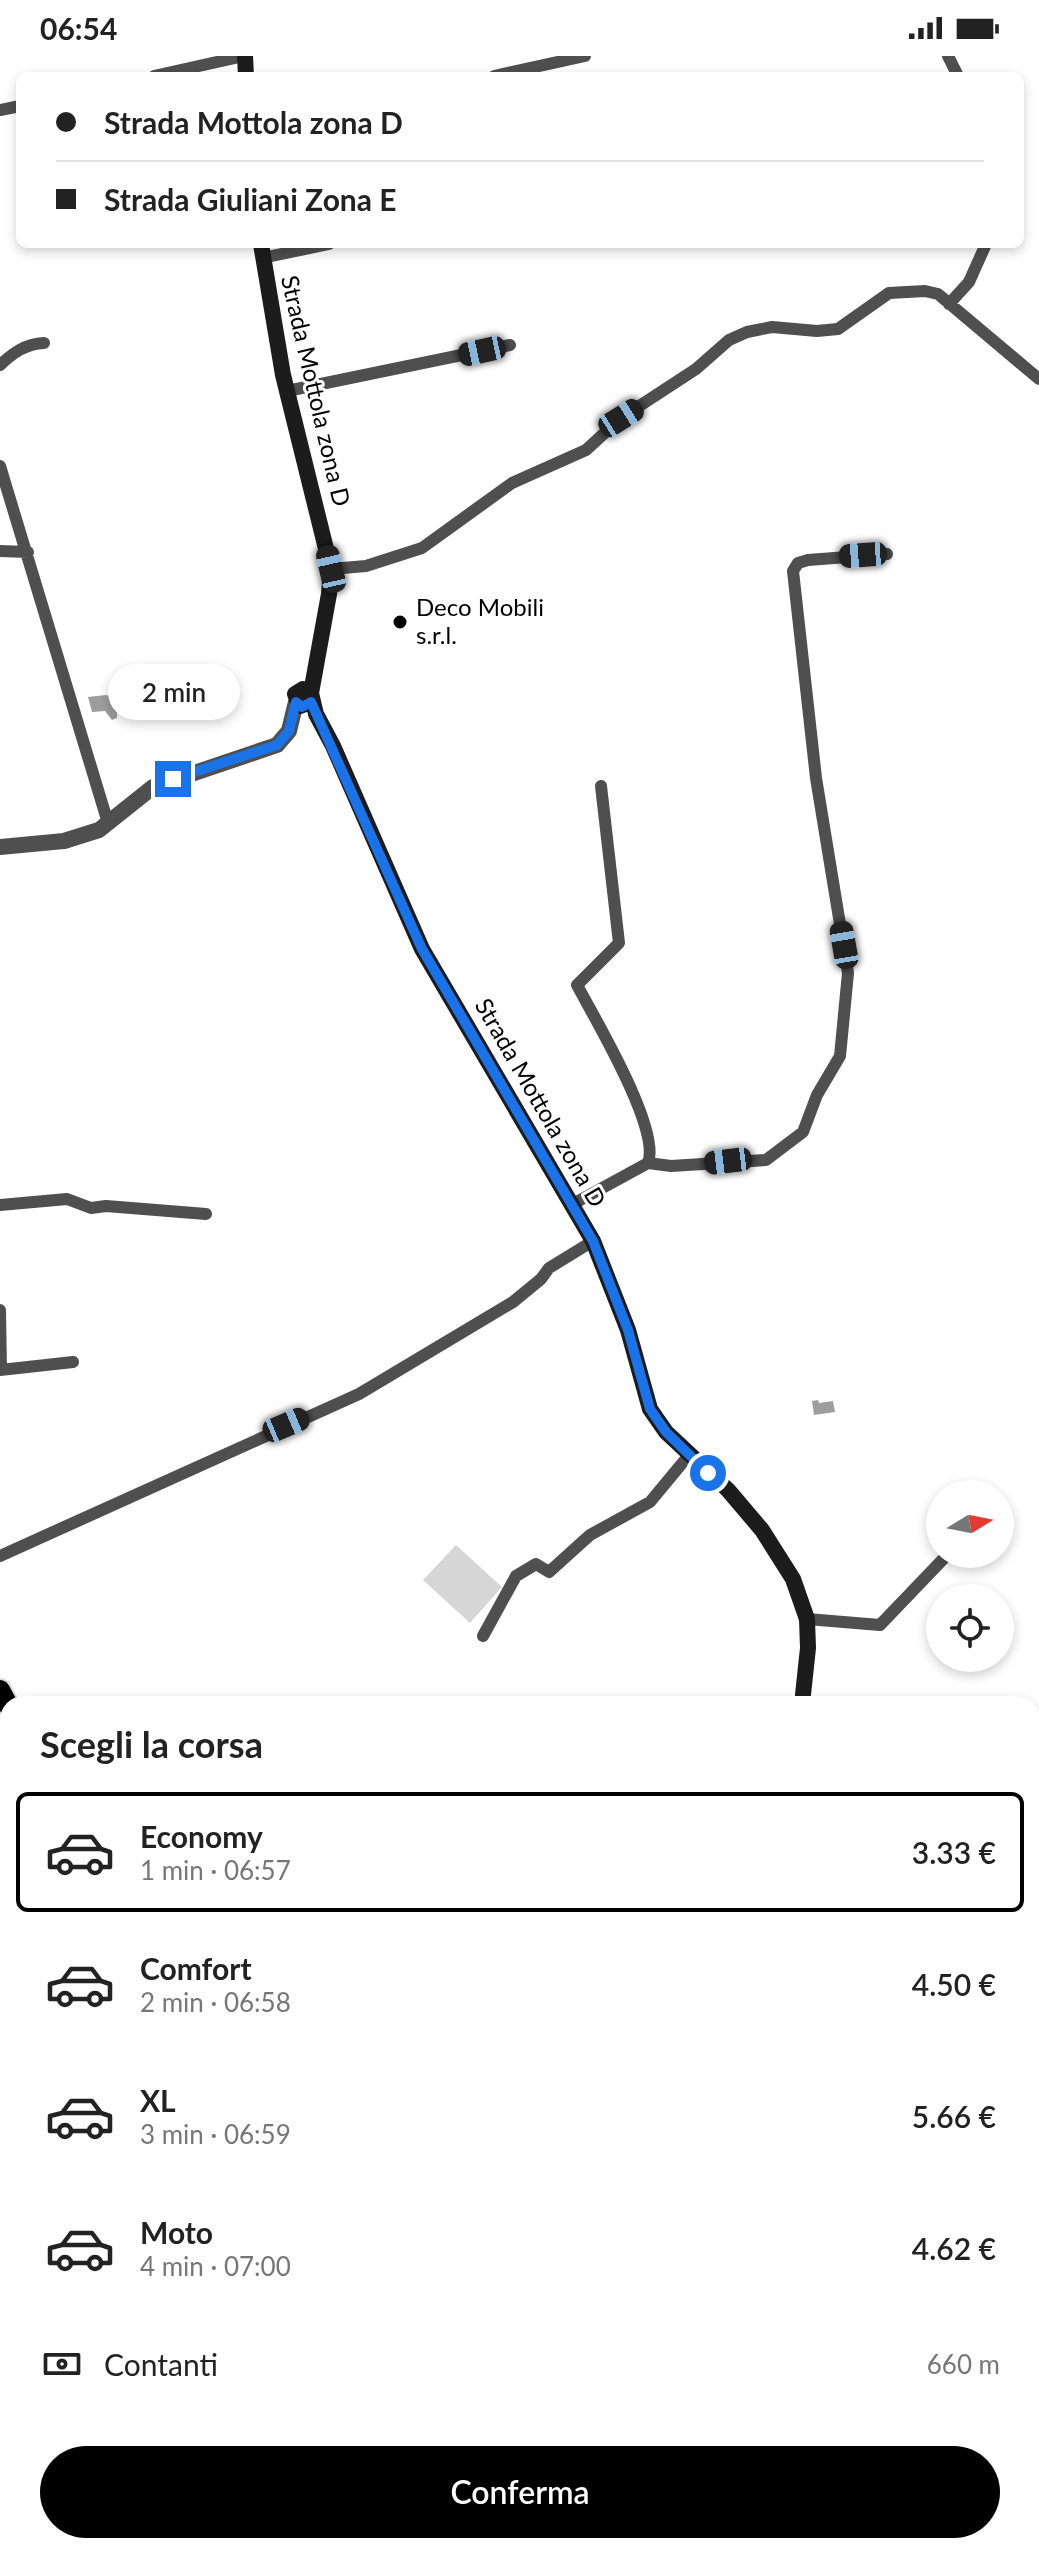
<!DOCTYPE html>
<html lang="it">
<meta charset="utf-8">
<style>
:root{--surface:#fff;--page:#f2f2f2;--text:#222;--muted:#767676;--line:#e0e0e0;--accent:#000}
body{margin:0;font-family:Lato,sans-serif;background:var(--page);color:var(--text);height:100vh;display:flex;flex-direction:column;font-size:30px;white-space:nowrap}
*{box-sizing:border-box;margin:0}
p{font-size:26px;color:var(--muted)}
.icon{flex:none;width:44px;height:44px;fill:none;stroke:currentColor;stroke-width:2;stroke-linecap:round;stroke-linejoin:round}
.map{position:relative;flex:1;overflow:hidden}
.details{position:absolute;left:0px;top:1640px;width:1040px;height:858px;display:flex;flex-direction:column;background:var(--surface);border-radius:24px 24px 0 0;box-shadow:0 4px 12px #0003}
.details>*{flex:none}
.top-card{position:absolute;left:16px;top:16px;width:1008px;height:176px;border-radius:12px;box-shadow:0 4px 12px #0003;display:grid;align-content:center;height:176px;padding:0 40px;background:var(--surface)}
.needle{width:52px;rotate:80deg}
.fabs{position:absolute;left:926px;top:1424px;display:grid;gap:16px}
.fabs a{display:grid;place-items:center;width:88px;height:88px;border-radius:50%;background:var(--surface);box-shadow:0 4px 12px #0003;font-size:40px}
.end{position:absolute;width:36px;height:36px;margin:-18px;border:10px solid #1a73e8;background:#fff;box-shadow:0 0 0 4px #fff}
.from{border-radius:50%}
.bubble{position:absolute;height:56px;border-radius:28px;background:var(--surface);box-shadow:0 4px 12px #0003;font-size:26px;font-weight:600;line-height:56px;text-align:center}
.car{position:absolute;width:24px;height:48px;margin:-24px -12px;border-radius:10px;box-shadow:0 0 6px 2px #0007;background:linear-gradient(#222 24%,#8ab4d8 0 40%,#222 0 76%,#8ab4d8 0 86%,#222 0)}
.top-card b{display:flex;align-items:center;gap:28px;height:76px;font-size:30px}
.top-card b+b{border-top:2px solid var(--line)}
.top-card i{width:20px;height:20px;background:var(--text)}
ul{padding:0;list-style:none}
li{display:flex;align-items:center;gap:24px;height:120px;margin:0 16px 12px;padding:0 24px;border:4px solid transparent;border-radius:12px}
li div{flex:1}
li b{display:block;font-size:30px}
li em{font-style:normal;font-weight:600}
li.on{border-color:var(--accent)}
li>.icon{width:72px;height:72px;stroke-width:1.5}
h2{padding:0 40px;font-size:36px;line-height:96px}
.pay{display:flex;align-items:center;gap:20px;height:88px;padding:0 40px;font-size:30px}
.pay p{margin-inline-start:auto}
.cta{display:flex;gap:16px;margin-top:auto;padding:16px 40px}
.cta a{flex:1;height:92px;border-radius:48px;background:var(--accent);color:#fff;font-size:32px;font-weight:600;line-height:92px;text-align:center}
.status{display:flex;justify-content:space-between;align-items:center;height:56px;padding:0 40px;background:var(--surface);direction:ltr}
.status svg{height:22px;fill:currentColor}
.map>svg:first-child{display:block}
.green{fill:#d6d6d6}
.water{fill:#9d9d9d}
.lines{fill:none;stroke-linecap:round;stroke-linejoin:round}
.primary-casing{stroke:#dbdbdb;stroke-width:24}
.minor{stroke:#4f4f4f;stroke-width:12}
.tertiary{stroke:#4f4f4f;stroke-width:16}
.secondary{stroke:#1c1c1c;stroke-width:16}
.primary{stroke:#000;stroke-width:20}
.route{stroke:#1a73e8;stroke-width:10}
.poi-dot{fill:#000;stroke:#fff;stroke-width:3}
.labels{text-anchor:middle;stroke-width:6;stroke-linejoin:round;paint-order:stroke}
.street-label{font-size:24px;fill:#000;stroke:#fff}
.poi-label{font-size:24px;fill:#000;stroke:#fff;text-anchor:start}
</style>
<div class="status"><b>06:54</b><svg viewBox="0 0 49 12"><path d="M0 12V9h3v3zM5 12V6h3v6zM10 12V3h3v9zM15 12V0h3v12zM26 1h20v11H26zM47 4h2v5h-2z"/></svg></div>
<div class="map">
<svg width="1039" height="2497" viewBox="0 0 1039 2497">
<rect width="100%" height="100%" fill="#fff"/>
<path class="green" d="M456 1489 502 1531 470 1567 423 1524Z
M8 1848V2030L0 2035V1852Z"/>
<path class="water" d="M106 639 121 644 117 651V662L112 664 105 655 92 656 88 641Z
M818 1344 819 1347 833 1345 835 1356 814 1359 812 1345Z"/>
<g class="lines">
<defs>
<path id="primary" d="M0 1634 8 1649
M396 2490 399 2497"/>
</defs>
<use href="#primary" class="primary-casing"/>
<path class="minor" d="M948 0 958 20
M154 20 244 0
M494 20 585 0
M0 54 20 50
M262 202 329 188
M949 248 969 226 986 188
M0 309C13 297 25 288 44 287
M287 335 510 289
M0 410 108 767
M0 495 28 496
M331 513 366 510 422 492 512 427 586 394 621 362 696 313 729 284 747 276 772 271 817 275 838 273 889 237 925 235 938 238 1039 323
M601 730 619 887 577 929C595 963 661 1073 648 1107
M573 1148 648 1107 671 1110 766 1104 803 1076 817 1039 840 1000 848 917 816 722 793 515 798 507 808 504 887 498
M0 1149 67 1143 91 1152 106 1150 206 1158
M0 1254 1 1314
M0 1314 73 1306
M0 1500 359 1338 513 1246 541 1223 549 1212 593 1185
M807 1563 880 1569 948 1498
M483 1580 516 1520 536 1508 549 1516 590 1479 650 1446 689 1399
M0 1703 8 1701
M0 2043 8 2037
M1032 2326 1039 2327
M0 2328 8 2323"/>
<path class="tertiary" d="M0 791 64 785 99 774 153 731 277 689 289 675 296 646"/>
<path class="secondary" d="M245 0 246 20
M261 188 283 319 331 513 329 538 311 637
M311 646 300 650 295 638 303 633 311 637 316 658 333 690 422 893 593 1185 628 1274 650 1353 666 1376 728 1434 762 1474 793 1523 807 1563 808 1592 802 1648
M878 2490 879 2497"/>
<use href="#primary" class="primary"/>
</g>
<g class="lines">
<path class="route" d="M173 723 277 689 289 675 296 646 302 651 311 646 422 893 593 1185 628 1274 650 1353 666 1376 708 1417"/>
</g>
<circle class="poi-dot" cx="400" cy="566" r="8"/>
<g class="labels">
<g class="street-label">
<text transform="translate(315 335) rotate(77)" y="8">Strada Mottola zona D</text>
<text transform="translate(540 1047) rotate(60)" y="8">Strada Mottola zona D</text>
</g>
<g class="poi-label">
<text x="416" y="560">Deco Mobili<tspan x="416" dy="28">s.r.l.</tspan></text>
</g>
</g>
</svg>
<div class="fabs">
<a><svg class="needle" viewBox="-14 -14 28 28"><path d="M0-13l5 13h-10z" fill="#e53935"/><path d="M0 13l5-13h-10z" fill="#767676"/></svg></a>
<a><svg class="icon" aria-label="locate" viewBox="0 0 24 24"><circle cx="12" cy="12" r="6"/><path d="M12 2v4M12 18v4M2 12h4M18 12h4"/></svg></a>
</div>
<i class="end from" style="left:708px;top:1417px"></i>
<i class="end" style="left:173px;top:723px"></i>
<div class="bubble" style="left:108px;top:608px;width:132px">2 min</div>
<i class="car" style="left:482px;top:295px;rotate:258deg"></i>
<i class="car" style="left:621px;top:362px;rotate:58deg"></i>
<i class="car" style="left:863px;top:499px;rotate:266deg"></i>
<i class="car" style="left:331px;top:513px;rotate:347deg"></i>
<i class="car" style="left:844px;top:889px;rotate:350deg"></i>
<i class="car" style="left:728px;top:1105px;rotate:263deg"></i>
<i class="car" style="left:286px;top:1369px;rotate:67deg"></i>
<div class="top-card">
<b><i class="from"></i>Strada Mottola zona D</b>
<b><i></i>Strada Giuliani Zona E</b>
</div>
<section class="details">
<h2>Scegli la corsa</h2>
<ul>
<li class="on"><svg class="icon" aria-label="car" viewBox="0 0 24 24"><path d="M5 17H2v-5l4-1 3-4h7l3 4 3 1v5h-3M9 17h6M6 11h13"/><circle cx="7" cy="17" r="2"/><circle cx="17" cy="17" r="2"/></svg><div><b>Economy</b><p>1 min · 06:57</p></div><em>3.33 €</em></li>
<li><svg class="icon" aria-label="car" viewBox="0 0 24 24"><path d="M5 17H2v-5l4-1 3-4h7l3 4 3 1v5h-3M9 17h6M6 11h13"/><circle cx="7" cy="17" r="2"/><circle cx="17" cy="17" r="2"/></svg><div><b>Comfort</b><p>2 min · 06:58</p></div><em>4.50 €</em></li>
<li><svg class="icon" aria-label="car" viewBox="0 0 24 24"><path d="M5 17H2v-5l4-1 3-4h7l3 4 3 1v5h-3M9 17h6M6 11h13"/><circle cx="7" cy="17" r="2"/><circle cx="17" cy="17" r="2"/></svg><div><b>XL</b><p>3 min · 06:59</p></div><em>5.66 €</em></li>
<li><svg class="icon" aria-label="car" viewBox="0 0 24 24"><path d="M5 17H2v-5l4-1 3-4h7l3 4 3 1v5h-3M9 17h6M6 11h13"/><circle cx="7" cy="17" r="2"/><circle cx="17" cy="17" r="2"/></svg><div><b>Moto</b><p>4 min · 07:00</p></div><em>4.62 €</em></li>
</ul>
<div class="pay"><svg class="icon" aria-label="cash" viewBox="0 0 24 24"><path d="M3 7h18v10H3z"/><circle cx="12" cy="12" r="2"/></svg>Contanti<p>660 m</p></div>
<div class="cta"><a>Conferma</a></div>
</section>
</div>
